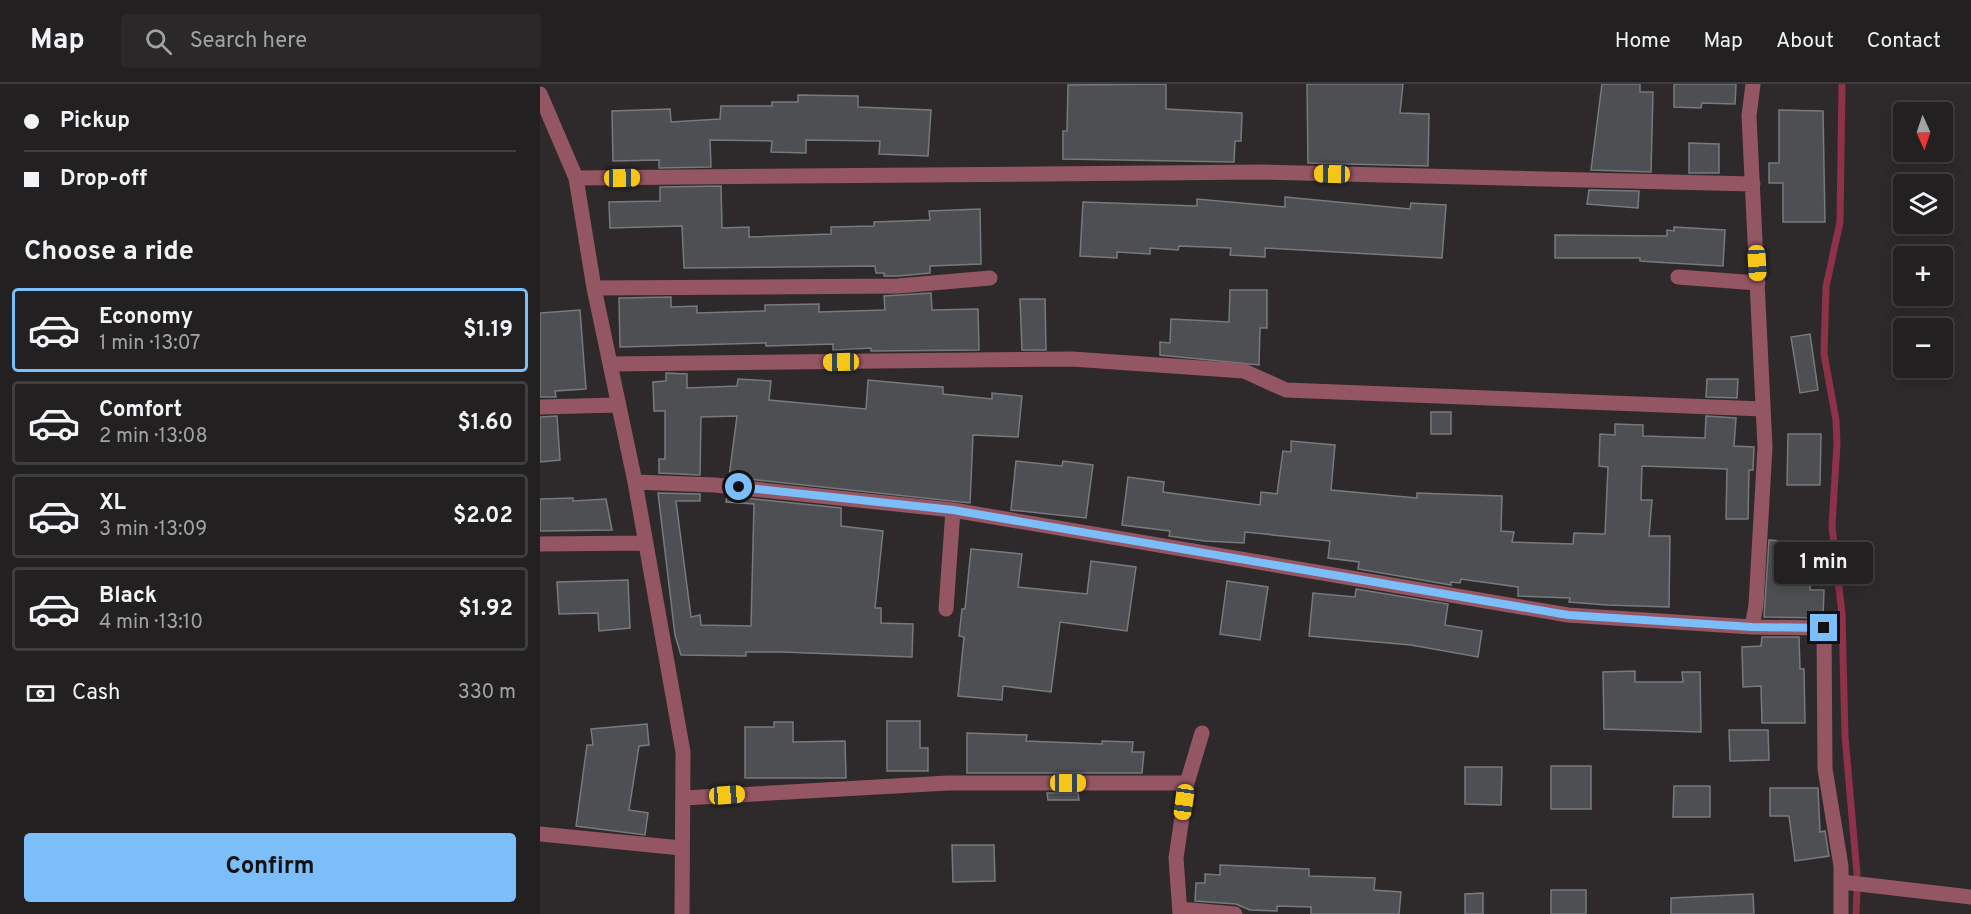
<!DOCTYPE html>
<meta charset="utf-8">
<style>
:root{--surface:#222020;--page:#2a2829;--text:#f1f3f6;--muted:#a2a3a5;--line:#3f3e3e;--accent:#7cbef9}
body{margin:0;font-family:Overpass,sans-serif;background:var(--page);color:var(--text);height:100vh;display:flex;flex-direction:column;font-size:22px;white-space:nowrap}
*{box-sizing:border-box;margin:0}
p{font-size:20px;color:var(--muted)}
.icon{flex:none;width:33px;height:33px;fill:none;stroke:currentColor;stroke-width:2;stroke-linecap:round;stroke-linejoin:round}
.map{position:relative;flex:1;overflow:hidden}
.panel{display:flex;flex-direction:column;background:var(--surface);width:540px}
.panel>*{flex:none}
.top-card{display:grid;align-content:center;height:132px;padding:0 24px;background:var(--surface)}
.needle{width:39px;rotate:177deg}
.tools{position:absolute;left:1353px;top:18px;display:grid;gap:12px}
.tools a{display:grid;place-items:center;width:60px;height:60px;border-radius:6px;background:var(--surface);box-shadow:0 3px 15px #0003,0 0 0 2px var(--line);font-size:30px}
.end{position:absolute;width:27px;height:27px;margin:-14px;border:8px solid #7cbef9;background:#111;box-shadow:0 0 0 3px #111}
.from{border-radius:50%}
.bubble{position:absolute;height:42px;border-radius:6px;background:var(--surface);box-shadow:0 3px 15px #0003,0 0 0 2px var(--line);font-size:20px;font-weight:700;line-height:42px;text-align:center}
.car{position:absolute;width:18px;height:36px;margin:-18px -9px;border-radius:8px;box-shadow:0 0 4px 2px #0007;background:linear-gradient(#f5c518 24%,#345 0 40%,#f5c518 0 76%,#345 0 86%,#f5c518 0)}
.top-card b{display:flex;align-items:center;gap:21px;height:57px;font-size:22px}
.top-card b+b{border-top:2px solid var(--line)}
.top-card i{width:15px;height:15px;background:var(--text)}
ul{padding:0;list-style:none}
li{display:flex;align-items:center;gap:18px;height:84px;margin:0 12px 9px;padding:0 12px;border:3px solid var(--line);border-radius:6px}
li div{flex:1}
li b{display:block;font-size:22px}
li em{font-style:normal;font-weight:700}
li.on{border-color:var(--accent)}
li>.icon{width:54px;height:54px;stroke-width:1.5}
h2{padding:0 24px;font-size:27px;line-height:72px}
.pay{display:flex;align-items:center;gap:15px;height:66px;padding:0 24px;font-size:22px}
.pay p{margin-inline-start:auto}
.cta{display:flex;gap:12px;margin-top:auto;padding:12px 24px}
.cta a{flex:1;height:69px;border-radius:6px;background:var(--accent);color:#111;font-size:24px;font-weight:700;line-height:69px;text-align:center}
header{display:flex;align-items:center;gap:36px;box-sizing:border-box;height:84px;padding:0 30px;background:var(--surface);border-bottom:2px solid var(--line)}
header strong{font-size:28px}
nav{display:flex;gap:33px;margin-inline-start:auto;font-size:21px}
.search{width:420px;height:54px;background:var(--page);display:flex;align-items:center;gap:15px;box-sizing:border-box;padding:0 21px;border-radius:6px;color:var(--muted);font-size:22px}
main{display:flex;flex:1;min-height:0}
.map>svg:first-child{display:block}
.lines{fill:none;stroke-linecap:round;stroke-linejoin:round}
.stream{stroke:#8e314a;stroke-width:7}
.building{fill:#4d4f52;stroke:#777a7d;stroke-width:1.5}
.minor{stroke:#955663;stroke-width:15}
.route{stroke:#7cbef9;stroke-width:8}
</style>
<header>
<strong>Map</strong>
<div class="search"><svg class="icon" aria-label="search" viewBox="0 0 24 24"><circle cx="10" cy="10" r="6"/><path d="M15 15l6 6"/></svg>Search here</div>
<nav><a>Home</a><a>Map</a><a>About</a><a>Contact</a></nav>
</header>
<main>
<section class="panel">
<div class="top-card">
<b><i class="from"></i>Pickup</b>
<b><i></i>Drop-off</b>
</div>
<h2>Choose a ride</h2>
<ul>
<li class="on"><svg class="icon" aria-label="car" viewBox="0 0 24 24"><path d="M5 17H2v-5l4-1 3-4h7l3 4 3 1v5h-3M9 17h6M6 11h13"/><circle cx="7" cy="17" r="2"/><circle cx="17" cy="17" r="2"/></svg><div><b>Economy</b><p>1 min · 13:07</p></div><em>$1.19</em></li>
<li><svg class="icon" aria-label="car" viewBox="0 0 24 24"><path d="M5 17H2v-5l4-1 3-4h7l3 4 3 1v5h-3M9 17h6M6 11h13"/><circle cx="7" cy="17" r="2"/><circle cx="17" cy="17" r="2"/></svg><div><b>Comfort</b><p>2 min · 13:08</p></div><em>$1.60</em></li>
<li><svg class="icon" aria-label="car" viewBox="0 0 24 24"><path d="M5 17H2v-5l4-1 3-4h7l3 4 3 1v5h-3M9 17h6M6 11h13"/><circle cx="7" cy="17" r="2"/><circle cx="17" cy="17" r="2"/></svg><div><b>XL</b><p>3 min · 13:09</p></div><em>$2.02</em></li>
<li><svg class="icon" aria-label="car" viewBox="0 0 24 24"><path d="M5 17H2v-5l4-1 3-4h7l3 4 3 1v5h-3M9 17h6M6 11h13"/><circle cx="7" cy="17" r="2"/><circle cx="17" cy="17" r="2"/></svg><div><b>Black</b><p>4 min · 13:10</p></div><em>$1.92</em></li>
</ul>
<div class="pay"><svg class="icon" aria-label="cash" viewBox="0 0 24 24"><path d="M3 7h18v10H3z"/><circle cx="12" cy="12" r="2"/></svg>Cash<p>330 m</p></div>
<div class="cta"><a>Confirm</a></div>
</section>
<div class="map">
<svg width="1431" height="830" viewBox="0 0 1431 830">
<rect width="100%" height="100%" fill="#2e2a2b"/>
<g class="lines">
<path class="stream" d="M1302 0 1300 138 1286 203 1284 270 1296 336 1297 360 1292 442 1302 530 1305 652 1317 790
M1316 830 1317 806"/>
</g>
<path class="building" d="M626 0V25L702 29 701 57H695L694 78 523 75V47H527L528 1Z
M767 0H863L860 29 889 30 888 82 768 79Z
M1062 0H1100V8H1113L1111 88 1051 86Z
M1134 0H1196L1195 20 1162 19 1161 24 1134 23Z
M258 11 318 12V23L391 26 388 72 339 70 340 57 266 56V69L231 68 232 57 170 56 171 83 119 84V76L73 77 72 27 130 25 131 38 180 35 181 22H232V18H258Z
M1239 26 1283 27 1285 138H1243V99H1229V79H1239Z
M1149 59 1179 60V89H1149Z
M181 102 182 144 209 143V153L291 150V143L334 142V138L390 136 389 127 440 125 441 180 390 182V189L358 192H344V189H336L335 182 144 184 142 142 70 144 69 118 120 117V103Z
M1049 106 1099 107 1098 124 1047 120Z
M745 113 870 125 871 119 906 121 902 174 725 164V173L690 171 691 164 639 162 638 166 610 164V170L577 168V174L540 172 543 118 657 122V115L745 123Z
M1134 143 1185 146 1183 182 1114 178 1100 177V174H1015V151L1127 152V146L1134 147Z
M690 206H727V244H720L719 281 620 271V258L630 259 631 235 689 238Z
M391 209 392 226 438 225 439 266 331 267V264L293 266V260L226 262V259L80 263 79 214 131 213V223L157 222V229L225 227V221L279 220V228L345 226 344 212Z
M480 215H505L506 266H482Z
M40 226 46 305 15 307 16 313H0V229Z
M1270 250 1278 306 1260 309 1251 253Z
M126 289 147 290V304L197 302 198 295 231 297 229 316 326 325 328 296 403 303V310L452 315V309L482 312 478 353 433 351 430 419 189 393 197 332 161 333 160 391 119 389V375H125V327H114L113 298 126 297Z
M1167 295H1198L1197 314 1166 313Z
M891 328H911V350H891Z
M17 332 20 376 0 378V333Z
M1166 332 1196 334 1194 362 1214 363 1213 386H1209L1208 435H1186L1187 385 1102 382 1101 416H1112L1109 452H1130L1129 523 1067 521 1029 518 1030 514 978 512V503L921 495 920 499 911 498V501L818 485 819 478 788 474 790 457 705 448 704 459 665 457 629 452 630 447 582 441 588 393 624 398 623 408 720 421 721 408 737 410 743 367 751 368V357L795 361 791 406 877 414V409L962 412 961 447 974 448 972 458 1033 460 1034 449 1065 450 1068 383 1059 382 1060 350 1075 351V340L1103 341V352L1165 354Z
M1248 350H1281L1280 401H1247Z
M476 377 522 382 523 377 553 381 546 434 471 426Z
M118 409 160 410V417H136L151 533 160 531 161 541 211 542 214 420 186 418 187 412 301 424V442L343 447 335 524H341V539L373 540 372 573 242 568H206V572L141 571 135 551Z
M33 414V417L66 415 72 446 0 447V415Z
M1229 456 1274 460 1270 506H1284L1283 534 1224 533Z
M431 465 482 470 478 503 547 510 551 477 596 483 587 547 520 538 511 608 463 602 462 616 418 612 424 553 419 552 422 525H425Z
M88 496 90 544 59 547 58 529 19 530 17 498Z
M687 497 728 503 720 556 680 550Z
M816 505 908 520 905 541 942 547 938 573 871 561 769 552 773 509 815 513Z
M1222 553H1259L1260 585H1264L1265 639H1222L1221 602 1203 603 1202 563 1221 562Z
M1095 587V598H1143L1142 588H1160L1161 648 1064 645 1063 588Z
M347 637H380V664H388V687H347Z
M234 638H253V658L305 657 306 694H205V643H234Z
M107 640 109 661 99 662 89 726 108 729 105 751 36 742 47 661H53L51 645Z
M1189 646H1228L1229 676 1190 677Z
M427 649 487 651 486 657 562 660V657L593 658 592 668H604L602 689H427Z
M1011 682H1051V725H1011Z
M925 683H962L961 721 925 720Z
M1134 702H1170V733H1133Z
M1230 704H1278L1280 748 1285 747 1289 772 1255 777 1249 732H1230Z
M507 709H538L539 716H508Z
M412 761H454L455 797 413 798Z
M680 781 769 785V792L835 794 834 806 861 808 859 830H771V823L737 822V827L710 826 696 820 655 817 656 799H665V790L680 791Z
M1011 806H1046V830H1011Z
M943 809V830H925V810Z
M1213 810 1214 830H1131V814Z"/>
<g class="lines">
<path class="minor" d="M0 10 36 94 54 204 95 398 143 668 142 830
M36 94 722 88 1213 100
M1138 193 1218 199
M54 204 358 202 450 194
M70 280 532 275 704 287 746 306 1223 325
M0 323 78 321
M95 398 175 401 413 426 1028 531 1212 543 1284 544 1285 685 1301 782V830
M0 460 105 459
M406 525 413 426
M1212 543 1216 521 1225 363 1209 32 1213 0
M143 714 408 699H647
M0 750 141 764
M1302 798 1431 813
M640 825 695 830
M640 830 636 774 647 699 662 649"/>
</g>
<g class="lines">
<path class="route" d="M199 403 413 426 1028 531 1212 543 1284 544"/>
</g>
</svg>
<div class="tools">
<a><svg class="needle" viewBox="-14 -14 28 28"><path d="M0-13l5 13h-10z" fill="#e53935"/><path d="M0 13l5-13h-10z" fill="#a2a3a5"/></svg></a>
<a><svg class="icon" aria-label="layers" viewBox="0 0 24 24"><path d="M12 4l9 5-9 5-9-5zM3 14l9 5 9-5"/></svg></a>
<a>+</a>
<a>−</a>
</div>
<i class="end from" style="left:199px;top:403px"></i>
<i class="end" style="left:1284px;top:544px"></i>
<div class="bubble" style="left:1234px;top:458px;width:99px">1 min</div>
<i class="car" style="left:792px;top:90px;rotate:271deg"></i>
<i class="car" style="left:82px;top:94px;rotate:89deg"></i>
<i class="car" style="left:1217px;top:179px;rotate:177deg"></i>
<i class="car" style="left:301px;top:278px;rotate:269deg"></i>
<i class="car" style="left:528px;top:699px;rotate:90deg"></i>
<i class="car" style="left:187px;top:711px;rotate:86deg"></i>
<i class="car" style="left:644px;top:718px;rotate:188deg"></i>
</div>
</main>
